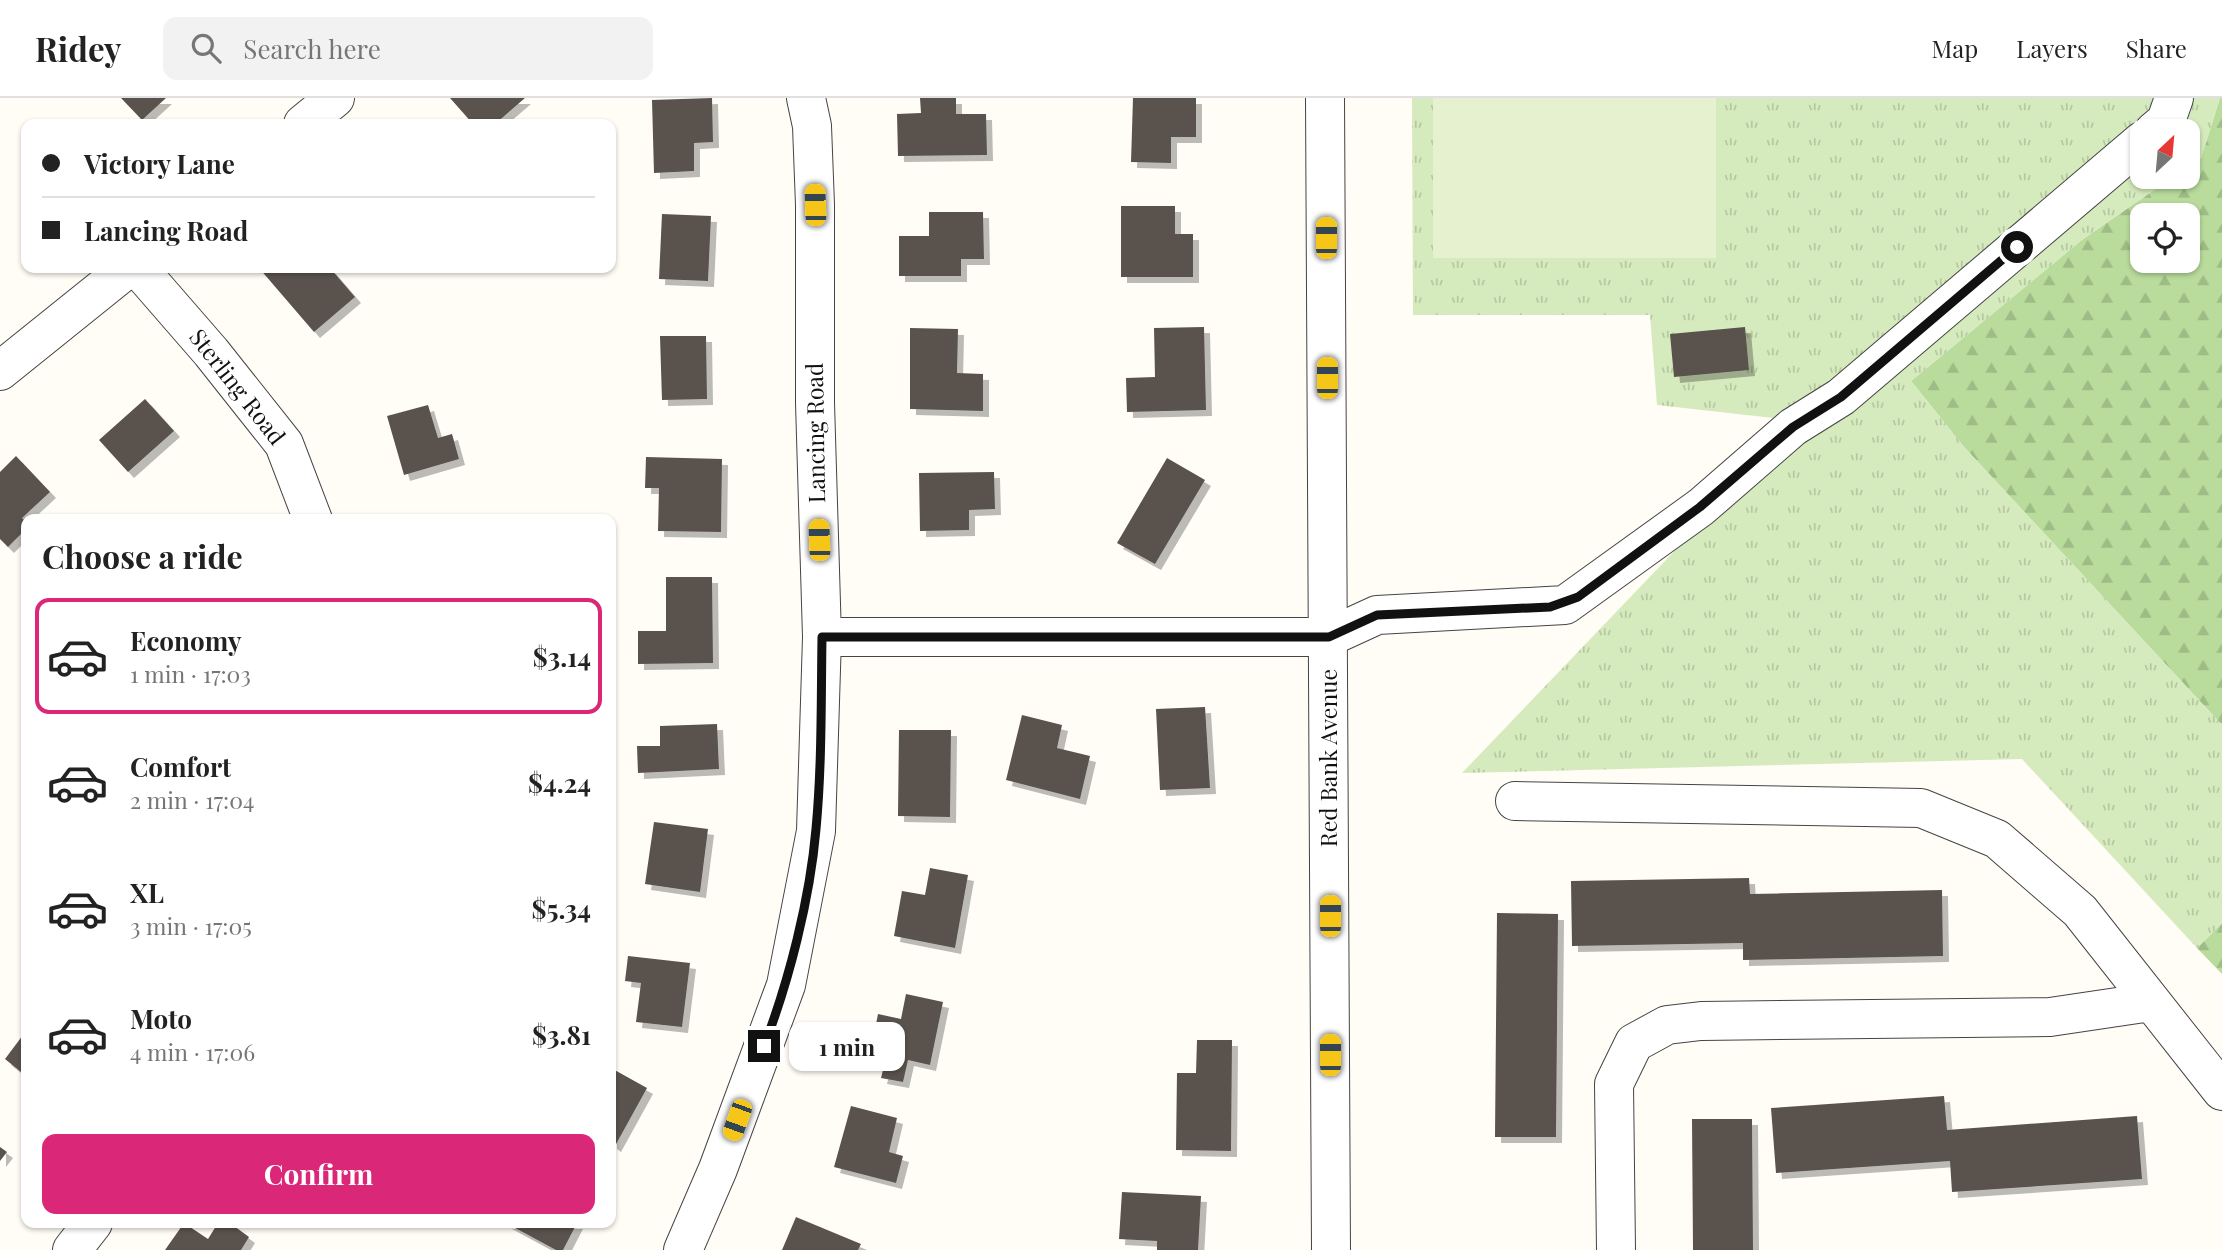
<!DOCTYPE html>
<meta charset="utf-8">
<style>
:root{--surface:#fff;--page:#f2f2f2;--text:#222;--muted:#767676;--line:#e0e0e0;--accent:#db2777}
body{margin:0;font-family:"Playfair Display",serif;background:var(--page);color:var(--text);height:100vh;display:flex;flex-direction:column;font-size:26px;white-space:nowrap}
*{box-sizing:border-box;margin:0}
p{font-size:23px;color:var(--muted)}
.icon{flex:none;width:38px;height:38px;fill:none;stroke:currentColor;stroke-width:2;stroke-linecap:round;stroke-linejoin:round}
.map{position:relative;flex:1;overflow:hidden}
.sheet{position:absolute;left:21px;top:416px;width:595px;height:714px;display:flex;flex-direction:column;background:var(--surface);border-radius:14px;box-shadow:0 2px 5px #0004}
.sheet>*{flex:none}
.hud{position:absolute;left:21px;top:21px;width:595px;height:154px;border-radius:14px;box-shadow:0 2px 5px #0004;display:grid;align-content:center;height:154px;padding:0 21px;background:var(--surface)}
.needle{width:46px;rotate:26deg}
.buttons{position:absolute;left:2130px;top:21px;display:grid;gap:14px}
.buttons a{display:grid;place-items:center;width:70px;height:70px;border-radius:14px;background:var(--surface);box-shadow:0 2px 5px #0004;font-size:35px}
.end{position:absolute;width:32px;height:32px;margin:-16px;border:9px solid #111;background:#fff;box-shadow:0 0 0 4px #fff}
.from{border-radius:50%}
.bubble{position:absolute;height:49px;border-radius:14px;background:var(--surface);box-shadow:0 2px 5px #0004;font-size:23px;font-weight:700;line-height:49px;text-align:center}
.car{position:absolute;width:21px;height:42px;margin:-21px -10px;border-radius:9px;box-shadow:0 0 5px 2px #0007;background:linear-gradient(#f5c518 24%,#345 0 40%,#f5c518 0 76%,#345 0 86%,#f5c518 0)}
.hud b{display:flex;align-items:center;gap:24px;height:66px;font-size:26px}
.hud b+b{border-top:2px solid var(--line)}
.hud i{width:18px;height:18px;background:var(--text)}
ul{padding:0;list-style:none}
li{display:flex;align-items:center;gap:21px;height:116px;margin:0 14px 10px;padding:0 7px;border:4px solid transparent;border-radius:14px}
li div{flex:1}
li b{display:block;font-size:26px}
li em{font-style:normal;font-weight:700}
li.active{border-color:var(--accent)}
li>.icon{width:63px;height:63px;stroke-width:1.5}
h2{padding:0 21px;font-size:32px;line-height:84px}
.button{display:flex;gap:14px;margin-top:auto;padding:14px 21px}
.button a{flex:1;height:80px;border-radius:14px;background:var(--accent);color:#fff;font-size:28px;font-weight:700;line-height:80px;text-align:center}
header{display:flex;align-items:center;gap:42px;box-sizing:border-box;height:98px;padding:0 35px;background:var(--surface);border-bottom:2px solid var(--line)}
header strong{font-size:33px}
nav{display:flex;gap:38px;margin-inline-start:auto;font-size:24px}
.search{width:490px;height:63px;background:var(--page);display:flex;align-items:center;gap:18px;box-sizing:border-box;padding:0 24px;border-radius:14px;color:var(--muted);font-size:26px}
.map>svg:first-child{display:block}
.forest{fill:url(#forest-firs);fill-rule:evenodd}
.park{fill:url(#park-tufts)}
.pitch{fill:#e6f2cf}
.building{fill:#5a524d;filter:url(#shadow)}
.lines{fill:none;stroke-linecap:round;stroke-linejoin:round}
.minor-casing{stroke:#444;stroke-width:40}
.minor{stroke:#fff;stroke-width:38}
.route{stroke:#111;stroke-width:9}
.labels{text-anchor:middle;stroke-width:7;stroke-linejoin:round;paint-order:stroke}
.street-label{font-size:23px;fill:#111;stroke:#fff}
</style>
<header>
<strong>Ridey</strong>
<div class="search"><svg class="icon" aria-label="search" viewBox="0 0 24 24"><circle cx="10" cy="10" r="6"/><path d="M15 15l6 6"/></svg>Search here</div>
<nav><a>Map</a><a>Layers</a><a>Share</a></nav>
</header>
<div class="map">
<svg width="2222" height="1152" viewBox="0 0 2222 1152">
<defs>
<pattern id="forest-firs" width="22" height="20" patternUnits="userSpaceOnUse" patternTransform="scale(1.75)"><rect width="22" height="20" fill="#b9dc9c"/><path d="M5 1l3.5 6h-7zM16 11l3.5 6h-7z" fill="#9ebc85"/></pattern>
<pattern id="park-tufts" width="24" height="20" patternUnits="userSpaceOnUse" patternTransform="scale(1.75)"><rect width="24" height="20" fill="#d5ebbd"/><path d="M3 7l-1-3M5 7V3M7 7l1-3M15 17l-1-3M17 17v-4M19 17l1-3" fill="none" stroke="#b6c8a1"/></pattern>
<filter id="shadow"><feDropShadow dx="6" dy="6" stdDeviation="0" flood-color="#0004"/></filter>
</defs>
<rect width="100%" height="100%" fill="#fffdf5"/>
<path class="forest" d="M2220 0H2222V627L1964 349 1911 283 2083 141 2173 79H2188V69L2201 60ZM2142 117H2188V163H2142Z
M2222 825V876L2197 850Z"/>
<path class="park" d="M1412 0H2220L2201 60 2188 69V33H2142V79H2173L2083 141 1911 283 1964 349 2222 627V825L2197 850 2022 661 1462 675 1799 323 1657 307 1650 217H1413Z"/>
<path class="pitch" d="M1433 0H1716V160H1433Z"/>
<path class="building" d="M121 0H166L142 22Z
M450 0H525L495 26H473Z
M712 0 713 44 694 45V73L654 75 652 2Z
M920 0H956V16H986L987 57 898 58 897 16 921 15Z
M1133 0H1196V39H1171V65L1131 64Z
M1121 108H1175V136H1193V179H1121Z
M929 114H983L984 161H961V178H899V138H929Z
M662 116 711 118 708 183 659 181Z
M259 170H330L355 199 314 234Z
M1204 229 1206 312 1127 314 1126 280 1155 279 1154 230Z
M1745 229 1749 272 1674 279 1670 236Z
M910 230 958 231 957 275 983 276V313L910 311Z
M660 238H706L707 301 662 302Z
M145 301 174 333 128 374 99 342Z
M428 307 438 340 452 336 459 361 404 377 387 318Z
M16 358 50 394 22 420 26 424V431L8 449 0 441V374Z
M646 359 722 361 721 434 658 433 659 390H645Z
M1167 360 1205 382 1155 466 1117 445Z
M994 374 995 411 969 412V432L920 433 919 375Z
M666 479H712L713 565 638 566V533H666Z
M1205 609 1210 690 1160 692 1156 611Z
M1022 617 1062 627 1057 650 1090 658 1080 701 1006 682Z
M717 626 719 671 638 675 637 648H660V628Z
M899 632H951L950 719 898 718Z
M654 724 708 731 700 794 645 786Z
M930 770 968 777 955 850 894 838 902 793 925 797Z
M1749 780 1750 796 1942 792 1943 858 1743 862V845L1572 848 1571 783Z
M1497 815 1558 816 1556 1039H1495Z
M628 858 690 865 682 929 636 924 641 885 625 883Z
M906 896 943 904 930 967 908 962 903 984 881 980 886 960 870 957 878 916 901 921Z
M26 933V978L5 961Z
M1197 942H1232L1231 1053 1176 1052 1177 975H1196Z
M611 970 647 990 615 1048 611 1045Z
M1944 998 1947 1032 2137 1018 2142 1081 1952 1094 1950 1063 1776 1075 1771 1010Z
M851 1008 897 1020 889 1054 903 1058 896 1085 834 1069Z
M1692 1021H1752L1753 1152H1693Z
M0 1049 7 1054 0 1063Z
M1122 1094 1201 1098 1198 1152H1157V1143L1119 1141Z
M796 1119 861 1146 858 1152H782Z
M184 1125 208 1141 218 1125H230L249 1139 241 1152H165Z
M506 1125H577L563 1152H556Z"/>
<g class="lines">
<defs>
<path id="minor" d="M1325 0 1331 1152
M303 26 335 0
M2154 33 2166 23 2174 0
M138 170 211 254 284 346 313 422
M0 273 128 170
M822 539H1329L1377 517 1565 507 1701 409 1793 329 1841 299 2142 43
M1515 703 1921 710 1997 741 2080 813 2222 993
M72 1152 93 1125
M683 1152 718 1071 786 887 816 733 822 539 815 305V107L812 28 806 0
M1616 1152 1614 986 1634 945 1667 927 1701 923 2050 919 2151 904"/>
</defs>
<use href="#minor" class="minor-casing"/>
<use href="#minor" class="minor"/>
</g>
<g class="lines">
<path class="route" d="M764 948C789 883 810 801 816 731 822 667 821 603 822 539H1329L1377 517 1550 509 1578 499 1700 409 1793 329 1841 299 2017 149"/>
</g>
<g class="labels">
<g class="street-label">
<text transform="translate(237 289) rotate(52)" y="8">Sterling Road</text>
<text transform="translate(816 335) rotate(-91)" y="8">Lancing Road</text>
<text transform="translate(1329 660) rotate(-90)" y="8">Red Bank Avenue</text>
</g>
</g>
</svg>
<div class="buttons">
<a><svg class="needle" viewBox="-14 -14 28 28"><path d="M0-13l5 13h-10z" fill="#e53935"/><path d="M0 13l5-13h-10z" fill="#767676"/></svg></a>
<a><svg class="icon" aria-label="locate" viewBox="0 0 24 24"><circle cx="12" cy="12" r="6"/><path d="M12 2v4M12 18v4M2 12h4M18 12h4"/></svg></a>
</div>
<i class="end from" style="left:2017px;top:149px"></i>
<i class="end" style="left:764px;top:948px"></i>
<div class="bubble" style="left:789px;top:924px;width:116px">1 min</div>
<i class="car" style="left:815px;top:107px;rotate:358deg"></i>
<i class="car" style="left:1326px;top:140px;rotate:0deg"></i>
<i class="car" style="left:1327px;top:280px;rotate:0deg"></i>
<i class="car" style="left:819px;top:442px;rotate:358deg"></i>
<i class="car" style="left:1330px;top:818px;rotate:0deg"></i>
<i class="car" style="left:1330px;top:957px;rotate:0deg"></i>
<i class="car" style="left:737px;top:1022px;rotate:200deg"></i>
<div class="hud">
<b><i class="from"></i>Victory Lane</b>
<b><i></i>Lancing Road</b>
</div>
<section class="sheet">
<h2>Choose a ride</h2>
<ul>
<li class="active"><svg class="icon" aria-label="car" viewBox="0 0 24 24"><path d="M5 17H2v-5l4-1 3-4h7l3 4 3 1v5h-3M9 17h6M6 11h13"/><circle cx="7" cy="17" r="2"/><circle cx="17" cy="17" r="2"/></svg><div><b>Economy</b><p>1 min · 17:03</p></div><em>$3.14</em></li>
<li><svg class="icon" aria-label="car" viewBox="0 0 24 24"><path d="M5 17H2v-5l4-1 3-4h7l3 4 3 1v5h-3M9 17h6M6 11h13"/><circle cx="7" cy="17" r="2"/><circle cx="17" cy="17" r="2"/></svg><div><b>Comfort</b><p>2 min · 17:04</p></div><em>$4.24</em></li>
<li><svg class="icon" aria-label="car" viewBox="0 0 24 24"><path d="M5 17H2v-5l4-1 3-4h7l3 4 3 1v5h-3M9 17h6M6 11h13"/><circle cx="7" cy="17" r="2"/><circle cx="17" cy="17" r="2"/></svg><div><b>XL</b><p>3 min · 17:05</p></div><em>$5.34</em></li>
<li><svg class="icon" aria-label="car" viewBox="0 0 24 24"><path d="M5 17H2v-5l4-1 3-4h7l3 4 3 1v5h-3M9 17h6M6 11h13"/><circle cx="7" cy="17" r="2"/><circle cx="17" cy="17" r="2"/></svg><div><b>Moto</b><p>4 min · 17:06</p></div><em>$3.81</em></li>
</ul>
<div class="button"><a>Confirm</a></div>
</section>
</div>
